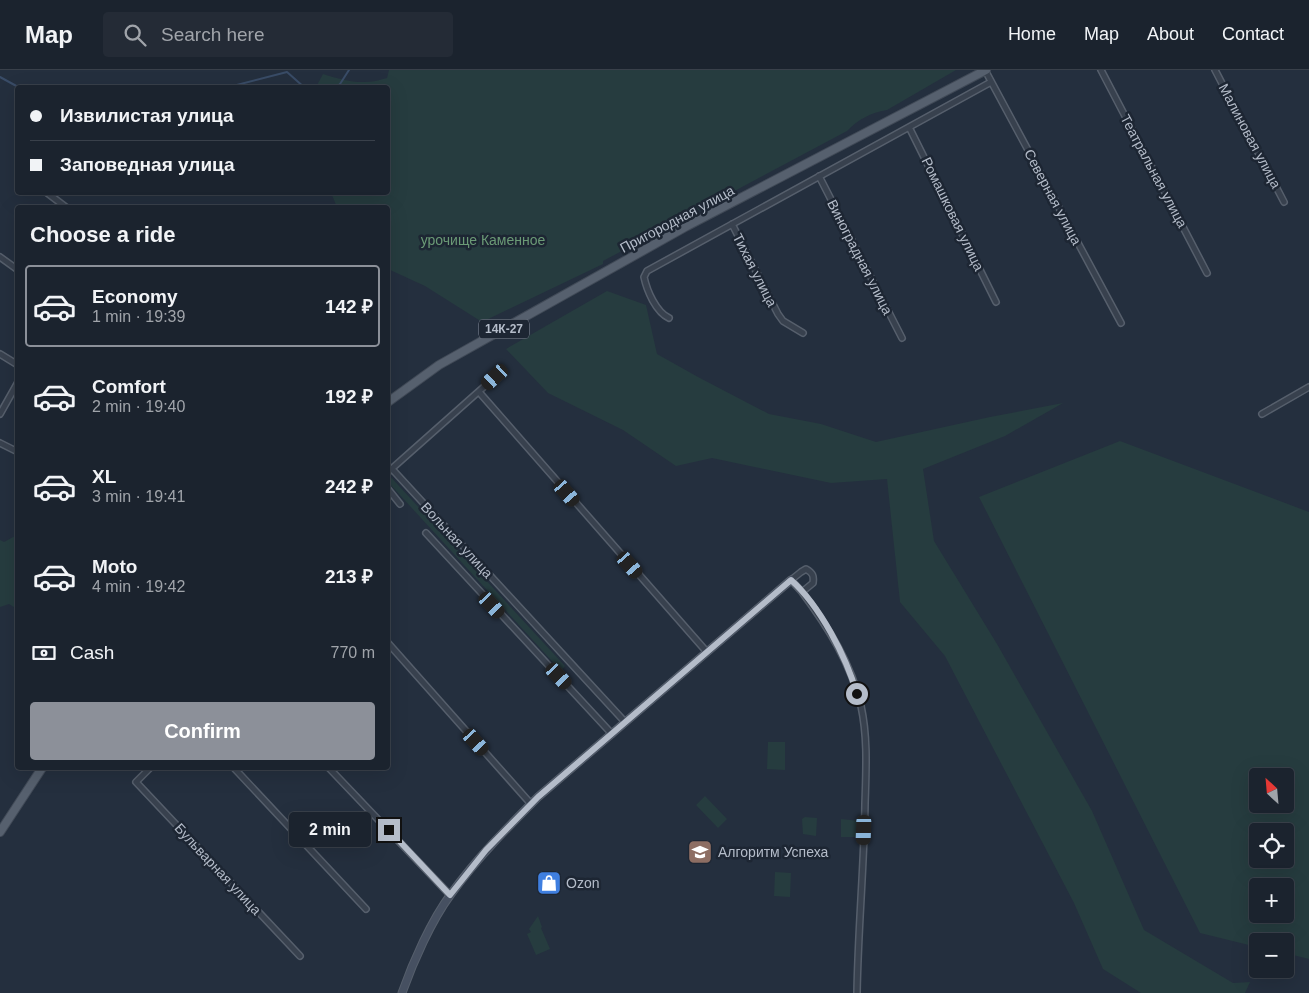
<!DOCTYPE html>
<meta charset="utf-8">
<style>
:root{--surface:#1b232e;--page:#242b36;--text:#f1f3f6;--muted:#a0a4aa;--line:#39404a;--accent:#8c9099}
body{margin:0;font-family:Helvetica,sans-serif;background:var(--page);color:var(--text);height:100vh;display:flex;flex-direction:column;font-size:19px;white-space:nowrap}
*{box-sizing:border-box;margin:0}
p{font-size:16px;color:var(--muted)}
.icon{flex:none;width:28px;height:28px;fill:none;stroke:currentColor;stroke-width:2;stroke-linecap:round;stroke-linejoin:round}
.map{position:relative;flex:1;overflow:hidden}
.sheet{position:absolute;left:15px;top:135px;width:375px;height:565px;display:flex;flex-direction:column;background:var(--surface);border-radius:5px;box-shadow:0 5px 20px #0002,0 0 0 1px var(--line)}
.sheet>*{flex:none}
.banner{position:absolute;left:15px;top:15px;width:375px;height:110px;border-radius:5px;box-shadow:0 5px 20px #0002,0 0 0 1px var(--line);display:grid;align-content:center;height:110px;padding:0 15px;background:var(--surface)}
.needle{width:32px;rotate:334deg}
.controls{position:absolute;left:1249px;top:698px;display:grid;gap:10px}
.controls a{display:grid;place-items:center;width:45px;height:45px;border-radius:5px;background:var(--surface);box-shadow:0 5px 20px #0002,0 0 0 1px var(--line);font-size:25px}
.end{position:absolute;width:22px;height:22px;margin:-11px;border:6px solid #b4bcc9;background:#111;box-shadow:0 0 0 2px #111}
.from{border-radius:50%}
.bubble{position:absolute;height:35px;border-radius:5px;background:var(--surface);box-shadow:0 5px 20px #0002,0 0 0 1px var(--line);font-size:16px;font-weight:800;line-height:35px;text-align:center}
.car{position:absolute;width:15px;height:30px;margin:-15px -8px;border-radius:6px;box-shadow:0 0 4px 1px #0007;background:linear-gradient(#222 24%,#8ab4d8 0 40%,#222 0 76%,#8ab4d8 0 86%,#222 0)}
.banner b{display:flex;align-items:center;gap:18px;height:48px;font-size:19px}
.banner b+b{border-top:1px solid var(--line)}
.banner i{width:12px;height:12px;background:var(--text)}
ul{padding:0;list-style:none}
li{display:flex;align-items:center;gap:15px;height:82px;margin:0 10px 8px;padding:0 5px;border:2px solid transparent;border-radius:5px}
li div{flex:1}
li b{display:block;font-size:19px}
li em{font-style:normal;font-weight:800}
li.on{border-color:var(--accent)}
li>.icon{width:45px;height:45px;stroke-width:1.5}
h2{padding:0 15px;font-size:22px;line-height:60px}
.pay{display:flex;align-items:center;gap:12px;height:55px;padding:0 15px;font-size:19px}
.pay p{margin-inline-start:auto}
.action{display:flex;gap:10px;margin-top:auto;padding:10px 15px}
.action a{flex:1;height:58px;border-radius:5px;background:var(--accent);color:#fff;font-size:20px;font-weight:800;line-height:58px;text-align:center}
header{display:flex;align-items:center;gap:30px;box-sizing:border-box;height:70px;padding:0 25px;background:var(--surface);border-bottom:1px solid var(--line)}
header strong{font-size:24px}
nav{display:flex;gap:28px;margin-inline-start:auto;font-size:18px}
.search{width:350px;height:45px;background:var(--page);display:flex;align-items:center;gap:12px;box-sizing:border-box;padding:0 18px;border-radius:5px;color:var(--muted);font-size:19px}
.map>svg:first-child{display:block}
.green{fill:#263c3f;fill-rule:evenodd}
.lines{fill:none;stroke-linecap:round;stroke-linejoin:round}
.stream{stroke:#394c67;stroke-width:2}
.street-casing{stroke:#565f6c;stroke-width:8}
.secondary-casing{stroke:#565f6c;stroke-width:9}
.primary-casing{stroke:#414a57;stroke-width:10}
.street{stroke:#38414e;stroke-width:5}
.secondary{stroke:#465061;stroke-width:7}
.primary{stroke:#56606e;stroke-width:8}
.route{stroke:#b4bcc9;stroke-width:6}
.labels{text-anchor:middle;stroke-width:5;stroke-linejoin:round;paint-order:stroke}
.shield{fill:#1d2633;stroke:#878f9c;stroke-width:1}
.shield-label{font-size:12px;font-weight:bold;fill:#b4bcc9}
.street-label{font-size:14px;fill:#b4bcc9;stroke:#1d2633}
.park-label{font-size:14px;fill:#6b9a76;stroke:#1d2633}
.poi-label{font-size:14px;fill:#b4bcc9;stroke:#1d2633;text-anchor:start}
</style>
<header>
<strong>Map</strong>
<div class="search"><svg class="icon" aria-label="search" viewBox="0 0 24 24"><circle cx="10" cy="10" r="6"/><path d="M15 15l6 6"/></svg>Search here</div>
<nav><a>Home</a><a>Map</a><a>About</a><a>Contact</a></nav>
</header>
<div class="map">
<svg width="1309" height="923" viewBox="0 0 1309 923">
<rect width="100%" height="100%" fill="#242f3e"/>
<path class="green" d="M389 0H956L887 40C870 43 859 49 847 61L603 191V194L482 252 425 216 388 199V138L337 137 331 123 388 122V18L316 17 323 4C346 11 363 16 387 8Z
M607 221 646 235 657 284 698 307 769 344 821 354 876 372 990 347 1063 333 1005 366 923 399 934 471 997 574 1092 741 1144 860 1233 913 1250 912 1245 923H1141L1103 899 1074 833 945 586 900 532 887 409 831 413 712 388 676 396 623 360 548 323 506 279Z
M1120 371 1309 442V889L1285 883V871H1258L1257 877 1200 863 979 427ZM1258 706H1285V734H1258ZM1258 761H1285V789H1258ZM1258 816H1285V844H1258Z
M388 404 565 596 561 601 388 412Z
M17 465V539L9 534 0 537V470L4 472Z
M768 672H785V700L767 699Z
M705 726 727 749 718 758 696 735Z
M805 747 817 748 816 766 803 764 802 749Z
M841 749 860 751 862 754 861 766 856 767H841Z
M775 802 791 803 790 827 774 826Z
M538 846 542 857 541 858 550 879 536 885 527 864 531 862 529 859Z"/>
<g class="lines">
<path class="stream" d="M0 7 20 18
M225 18 287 2 305 18
M335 18 340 14 349 0"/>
<defs>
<path id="street" d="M985 0 1121 253
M1101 0 1207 203
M1215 0 1284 132
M909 57 996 232
M819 106 902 268
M46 122 67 138
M732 154 778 244 783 251 803 263
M0 187 18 200
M669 248C656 242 647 221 644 207L647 201 991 12
M0 284 18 295
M479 322 706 581
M0 344 18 312
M1262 344 1309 317
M0 373 18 382
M392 399 625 652
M388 402 495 307
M388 419 400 434
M426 463 612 664
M802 522 813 513C814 506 813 503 806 499L801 502 791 510 802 522C828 557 851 593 861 636 868 668 866 701 865 734 864 797 858 860 857 923
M388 573 531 734
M150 698 136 712 300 886
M234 698 366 839
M329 698 450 825"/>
<path id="secondary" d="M402 923C413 892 431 851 451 824 477 788 507 758 538 727L791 510"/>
<path id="primary" d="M388 332 439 295 687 156 986 0
M0 762 42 698"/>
</defs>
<use href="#street" class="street-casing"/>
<use href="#secondary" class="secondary-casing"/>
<use href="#primary" class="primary-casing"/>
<use href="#street" class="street"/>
<use href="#secondary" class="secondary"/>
<use href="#primary" class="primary"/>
</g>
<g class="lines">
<path class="route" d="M389 760 450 825 486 780 538 727 791 510C820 536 846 586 857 624"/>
</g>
<defs>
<symbol id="school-square" viewBox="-11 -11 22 22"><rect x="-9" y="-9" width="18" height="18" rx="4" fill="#8d6e63" stroke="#1d2633"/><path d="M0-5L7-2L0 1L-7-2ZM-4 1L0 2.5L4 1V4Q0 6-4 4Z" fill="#fff"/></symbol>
<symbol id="shop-square" viewBox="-11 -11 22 22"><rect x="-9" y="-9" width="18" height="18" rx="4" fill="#3f7fe0" stroke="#1d2633"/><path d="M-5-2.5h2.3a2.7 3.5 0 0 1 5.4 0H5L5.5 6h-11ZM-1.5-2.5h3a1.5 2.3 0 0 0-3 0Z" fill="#fff"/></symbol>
</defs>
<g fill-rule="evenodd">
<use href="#school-square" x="686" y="768" width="28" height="28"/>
<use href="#shop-square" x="535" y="799" width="28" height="28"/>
</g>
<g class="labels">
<rect class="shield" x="479" y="249.5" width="50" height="19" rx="4"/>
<g class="shield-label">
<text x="504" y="263">14К-27</text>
</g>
<g class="street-label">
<text transform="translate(1250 66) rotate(62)" y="5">Малиновая улица</text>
<text transform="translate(1154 101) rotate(62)" y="5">Театральная улица</text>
<text transform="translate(1053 127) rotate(62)" y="5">Северная улица</text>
<text transform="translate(953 144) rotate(64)" y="5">Ромашковая улица</text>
<text transform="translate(677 149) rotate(-28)" y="5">Пригородная улица</text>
<text transform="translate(860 187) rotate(63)" y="5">Виноградная улица</text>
<text transform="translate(755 200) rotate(63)" y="5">Тихая улица</text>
<text transform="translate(457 470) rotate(47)" y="5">Вольная улица</text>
<text transform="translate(218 799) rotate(47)" y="5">Бульварная улица</text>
</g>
<g class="park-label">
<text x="483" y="175">урочище Каменное</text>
</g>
<g class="poi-label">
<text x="718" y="787">Алгоритм Успеха</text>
<text x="566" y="818">Ozon</text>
</g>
</g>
</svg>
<div class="controls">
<a><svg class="needle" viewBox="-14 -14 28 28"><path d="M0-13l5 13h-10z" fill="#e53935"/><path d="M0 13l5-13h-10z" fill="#a0a4aa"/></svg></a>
<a><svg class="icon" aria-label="locate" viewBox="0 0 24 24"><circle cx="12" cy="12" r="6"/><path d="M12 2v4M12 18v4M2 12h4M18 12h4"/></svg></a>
<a>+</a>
<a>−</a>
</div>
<i class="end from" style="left:857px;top:624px"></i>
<i class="end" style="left:389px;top:760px"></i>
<div class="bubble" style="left:289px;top:742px;width:82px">2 min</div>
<i class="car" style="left:495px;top:307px;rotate:228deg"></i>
<i class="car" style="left:567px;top:423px;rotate:139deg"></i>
<i class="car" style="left:630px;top:495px;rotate:139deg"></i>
<i class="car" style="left:492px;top:535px;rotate:137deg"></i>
<i class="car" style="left:559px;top:606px;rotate:137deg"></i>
<i class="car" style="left:476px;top:672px;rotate:138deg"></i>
<i class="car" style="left:864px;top:760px;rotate:182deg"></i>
<div class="banner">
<b><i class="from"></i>Извилистая улица</b>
<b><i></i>Заповедная улица</b>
</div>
<section class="sheet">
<h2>Choose a ride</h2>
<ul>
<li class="on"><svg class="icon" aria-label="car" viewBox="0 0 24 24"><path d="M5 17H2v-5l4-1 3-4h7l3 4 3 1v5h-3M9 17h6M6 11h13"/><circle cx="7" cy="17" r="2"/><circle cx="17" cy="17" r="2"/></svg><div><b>Economy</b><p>1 min · 19:39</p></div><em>142 ₽</em></li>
<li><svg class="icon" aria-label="car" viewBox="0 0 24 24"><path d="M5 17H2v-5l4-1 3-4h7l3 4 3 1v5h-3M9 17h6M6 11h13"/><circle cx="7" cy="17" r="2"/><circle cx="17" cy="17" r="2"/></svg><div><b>Comfort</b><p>2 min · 19:40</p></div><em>192 ₽</em></li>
<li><svg class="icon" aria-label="car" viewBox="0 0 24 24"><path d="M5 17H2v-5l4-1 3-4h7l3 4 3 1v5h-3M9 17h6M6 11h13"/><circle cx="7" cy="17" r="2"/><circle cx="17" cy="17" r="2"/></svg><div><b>XL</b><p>3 min · 19:41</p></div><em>242 ₽</em></li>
<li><svg class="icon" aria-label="car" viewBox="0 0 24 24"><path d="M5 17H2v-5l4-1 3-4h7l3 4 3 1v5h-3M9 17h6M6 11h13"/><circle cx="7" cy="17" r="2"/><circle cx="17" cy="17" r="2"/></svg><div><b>Moto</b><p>4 min · 19:42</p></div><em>213 ₽</em></li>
</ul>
<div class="pay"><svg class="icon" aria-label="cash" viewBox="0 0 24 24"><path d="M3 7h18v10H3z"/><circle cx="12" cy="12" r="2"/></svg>Cash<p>770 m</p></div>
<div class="action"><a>Confirm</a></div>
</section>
</div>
